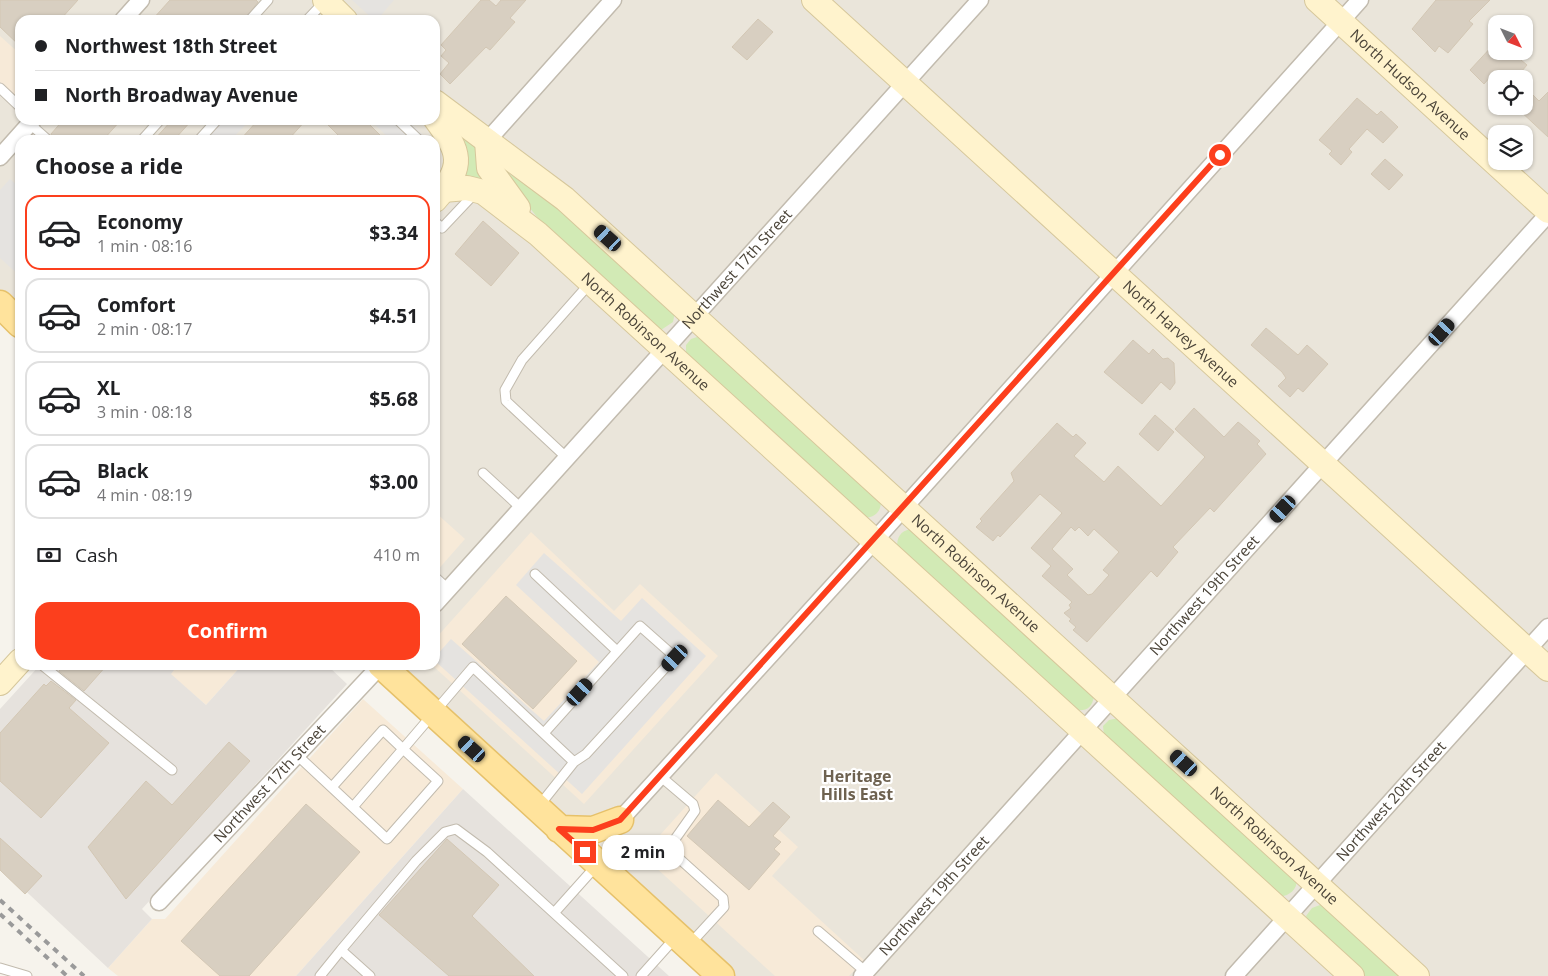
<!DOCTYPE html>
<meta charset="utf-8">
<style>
:root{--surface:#fff;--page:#f2f2f2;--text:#202124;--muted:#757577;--line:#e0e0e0;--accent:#fc3f1d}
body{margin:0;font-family:"Open Sans",sans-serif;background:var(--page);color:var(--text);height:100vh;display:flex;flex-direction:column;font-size:19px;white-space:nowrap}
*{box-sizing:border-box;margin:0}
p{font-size:16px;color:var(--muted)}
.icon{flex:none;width:28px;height:28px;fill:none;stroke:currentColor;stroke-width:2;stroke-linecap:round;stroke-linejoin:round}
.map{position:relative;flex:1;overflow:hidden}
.details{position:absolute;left:15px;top:135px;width:425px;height:535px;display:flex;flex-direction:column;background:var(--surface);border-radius:15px;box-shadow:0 1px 4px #0004}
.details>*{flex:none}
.guide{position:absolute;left:15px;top:15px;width:425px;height:110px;border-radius:15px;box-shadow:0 1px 4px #0004;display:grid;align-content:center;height:110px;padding:0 20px;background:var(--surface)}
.needle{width:32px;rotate:132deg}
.fabs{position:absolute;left:1488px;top:15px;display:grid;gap:10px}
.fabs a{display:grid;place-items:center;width:45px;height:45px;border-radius:10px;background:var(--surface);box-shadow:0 1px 4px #0004;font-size:25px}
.end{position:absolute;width:22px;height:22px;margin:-11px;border:6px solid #fc3f1d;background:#fff;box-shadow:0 0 0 2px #fff}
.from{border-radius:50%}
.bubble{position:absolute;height:35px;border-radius:15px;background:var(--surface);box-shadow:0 1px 4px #0004;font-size:16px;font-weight:700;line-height:35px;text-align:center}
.car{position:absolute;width:15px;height:30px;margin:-15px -8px;border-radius:6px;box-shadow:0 0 4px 1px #0007;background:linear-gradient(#222 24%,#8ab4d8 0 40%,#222 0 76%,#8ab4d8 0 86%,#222 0)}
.guide b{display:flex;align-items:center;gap:18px;height:48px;font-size:19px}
.guide b+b{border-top:1px solid var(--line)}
.guide i{width:12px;height:12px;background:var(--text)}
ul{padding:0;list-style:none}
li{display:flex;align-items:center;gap:15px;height:75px;margin:0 10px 8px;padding:0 10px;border:2px solid var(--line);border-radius:15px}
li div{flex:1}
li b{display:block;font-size:19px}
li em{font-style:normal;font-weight:700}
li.selected{border-color:var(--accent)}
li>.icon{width:45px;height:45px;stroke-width:1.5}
h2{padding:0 20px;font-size:22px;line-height:60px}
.pay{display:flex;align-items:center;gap:12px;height:55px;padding:0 20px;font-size:19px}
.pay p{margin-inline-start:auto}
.primary-button{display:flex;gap:10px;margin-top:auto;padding:10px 20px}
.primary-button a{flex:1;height:58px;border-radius:15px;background:var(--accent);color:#fff;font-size:20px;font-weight:700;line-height:58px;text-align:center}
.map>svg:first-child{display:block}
.residential{fill:#eae5da;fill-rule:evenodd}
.commercial{fill:#f7ead8}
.industrial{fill:#e6e2dd}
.green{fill:#d2eab5}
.parking{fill:#e5e3e0}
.building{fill:#d8cfc1;stroke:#d3c7b4;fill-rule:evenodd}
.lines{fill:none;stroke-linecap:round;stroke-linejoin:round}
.lane-casing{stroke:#c2bbae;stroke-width:11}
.street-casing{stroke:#c2bbae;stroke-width:19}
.secondary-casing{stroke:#d6c79b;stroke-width:26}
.primary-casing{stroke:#e6c16a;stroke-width:29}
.lane{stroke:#fff;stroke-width:9}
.street{stroke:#fff;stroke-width:16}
.secondary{stroke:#fff3cd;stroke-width:24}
.primary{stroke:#ffe39c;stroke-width:26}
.rail{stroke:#9a9a9a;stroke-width:4;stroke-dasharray:6 6;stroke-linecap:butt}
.route{stroke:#fc3f1d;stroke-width:6}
.labels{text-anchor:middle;stroke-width:4.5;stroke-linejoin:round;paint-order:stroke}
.street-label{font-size:15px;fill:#4b4439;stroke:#fff}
.neighbourhood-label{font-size:16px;font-weight:bold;fill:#6e6250;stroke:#fff}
</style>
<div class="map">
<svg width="1548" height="976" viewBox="0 0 1548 976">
<rect width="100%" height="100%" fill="#f6f3ec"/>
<path class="residential" d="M0 0H1548V976H722L391 665H435V140H20V316L0 298ZM20 20H435V120H20ZM1496 24H1524V51H1496ZM1496 79H1524V106H1496ZM1496 134H1524V161H1496Z"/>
<path class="commercial" d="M0 36 20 54V101L0 82Z
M435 512 465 539 435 573Z
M531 532 614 611 640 584 718 656 584 804 432 665H435V639Z
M178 665H242L206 705 170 674Z
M363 699 463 789 296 976H118L108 968 152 919H165Z
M716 773 798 847 772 876 864 960 849 976H775L642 855Z"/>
<path class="industrial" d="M40 665H178L171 674 206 705 242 665H327L347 684 142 909 152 919 108 968 0 867V709Z
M463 789 669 976H296Z"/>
<path class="green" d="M452 124 477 149 492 184 464 177Z
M508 173 568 213 675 312 673 322 661 330 655 329 549 232 505 177V174Z
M697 337 704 338 881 501C881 512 875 517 865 518L686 355V345L691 339Z
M911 529 1094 696C1092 710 1084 712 1071 709L897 548C897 537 900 531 911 529Z
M1119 718 1297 879C1297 890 1290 895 1280 897L1104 736 1103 726 1109 720Z
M1320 905H1324L1404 976H1364L1312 929 1306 916 1312 908Z"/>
<path class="parking" d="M352 0H394L377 20H374Z
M224 120H250L231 140H205Z
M370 120H408L427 139 391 140Z
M10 179 20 188V276L0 258V190Z
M544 553 621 621 642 598 706 656 582 794 435 661V657L451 639 544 721 599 662 516 585Z"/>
<path class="building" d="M0 0H78L60 20H20V46L0 27Z
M170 0H256L258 2 244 20H152Z
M481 0H489L496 6 501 0H526L510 18 515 22 490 50 486 47 450 84 440 74 449 63 441 56 446 50 441 45Z
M1436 0H1490L1469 21 1473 24 1448 53 1439 46 1435 52 1412 29Z
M758 19 773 32 747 60 732 47Z
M1494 44 1496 51H1501L1510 60 1515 55 1527 65 1515 79 1490 77 1484 84 1470 70Z
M1548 92V137L1518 109 1524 106V103L1532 94 1539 101Z
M1357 98 1377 115 1381 111 1398 127 1383 143 1367 129 1349 149 1352 152 1341 165 1329 154 1332 151 1319 140Z
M63 120H121L103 140H54L51 134Z
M172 120H192L174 140H154Z
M258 120H306L288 140H240Z
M323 120H365L385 140H343Z
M1385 159 1403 175 1389 190 1371 174Z
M483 221 519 253 491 286 455 254Z
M1266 328 1298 355 1307 345 1328 364 1303 392 1298 388 1290 397 1278 386 1286 378 1282 372 1251 345Z
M1133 340 1149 354 1153 349 1163 359 1168 358 1174 363 1175 383 1170 390 1161 382 1142 404 1104 372Z
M1194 408 1224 437 1238 422 1242 425 1260 441 1257 444 1266 454 1214 512 1210 508 1173 547 1178 552 1157 577 1151 571 1087 642 1073 630 1076 627 1069 621 1071 619 1064 613 1071 608 1069 605 1072 602 1042 576 1051 566 1031 548 1062 513 1040 494 1000 537 998 535 993 541 976 527 982 521 980 519 1014 481 1011 473 1057 423 1073 437 1076 434 1086 443 1074 456 1104 482 1118 466 1161 506 1205 457 1175 429ZM1071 527 1075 531 1079 527 1088 536 1094 529 1119 552 1103 570 1109 575 1092 594 1088 595 1067 575 1073 569 1052 549Z
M1155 415 1174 432 1158 451 1139 434Z
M506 596 577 661 533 709 462 644Z
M65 665H107L84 691 59 671Z
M51 681 76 700 69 708 109 743 41 818 0 781V733L44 684 46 686Z
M229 742 250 761 126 899 88 847 146 781 172 805Z
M718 800 749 827 773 802 790 817 773 836 781 842 774 849 780 854 749 890 687 836Z
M306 804 360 852 249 976H220L181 941Z
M0 838 42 876 25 894 0 870Z
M447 839 499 885 472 916 534 976H449L379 915Z"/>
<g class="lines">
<defs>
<path id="lane" d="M250 20 268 0
M307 20 325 1
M0 88 20 107
M398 120 419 140
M30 124 48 140
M142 140 160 120
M199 140 217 120
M435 222 442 228 476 192
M567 458 506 401 505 390 522 360 591 282
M483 473 521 508
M535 574 617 651
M435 577 448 589
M42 665 172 770
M544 733 640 626 675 657 586 754 574 762
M297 755 387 839 438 781 403 749 473 667 574 762 539 806
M660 776 693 804 695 811 673 842V853L723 898 724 907 690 944
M332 787 383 730 403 749 353 807
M554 913 596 866
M818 931 866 972
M341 950 416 861 445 832 456 829 487 852 623 976
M0 968 27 976
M320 976 341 950 370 976
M641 976 675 938"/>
<g id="street">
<path d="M123 20 141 0"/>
<path d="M487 141 613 0"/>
<path d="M0 157 33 120"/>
<path id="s1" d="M435 604 980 0"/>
<path d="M620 820 874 541 1360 0"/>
<path id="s2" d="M159 902 381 665"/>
<path id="s3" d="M862 976 1548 214"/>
<path id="s4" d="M1234 976 1548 627"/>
</g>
<g id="secondary">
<path d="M325 0 345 20"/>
<path id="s5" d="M814 0 1548 669"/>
<path id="s6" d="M1317 0 1548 211"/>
<path id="s7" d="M435 102 565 199 1417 976"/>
<path d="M435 118C460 152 466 165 435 200"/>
<path d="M487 141 489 168 518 208"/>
<path id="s8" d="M443 190 467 188 483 192 538 234 1352 976"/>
<path d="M0 683 20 661"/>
</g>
<path id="primary" d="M0 304 20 324
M381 665 721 976
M559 829 593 830 620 820"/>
</defs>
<use href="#lane" class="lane-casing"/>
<use href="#street" class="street-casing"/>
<use href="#secondary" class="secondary-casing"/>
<use href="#primary" class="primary-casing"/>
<use href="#lane" class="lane"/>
<use href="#street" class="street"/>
<use href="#secondary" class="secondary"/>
<use href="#primary" class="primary"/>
<path class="rail" d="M0 900 84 976
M0 914 67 976"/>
</g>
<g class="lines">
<path class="route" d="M585 852 559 829 593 830 620 820 1220 155"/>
</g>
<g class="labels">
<g class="street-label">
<text dy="5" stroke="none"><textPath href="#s6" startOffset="126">North Hudson Avenue</textPath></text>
<text dy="5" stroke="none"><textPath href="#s1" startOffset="451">Northwest 17th Street</textPath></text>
<text dy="5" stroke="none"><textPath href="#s8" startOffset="255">North Robinson Avenue</textPath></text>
<text dy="5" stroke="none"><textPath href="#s5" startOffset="496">North Harvey Avenue</textPath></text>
<text dy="5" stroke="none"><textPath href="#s7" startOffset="718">North Robinson Avenue</textPath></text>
<text dy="5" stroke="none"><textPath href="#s3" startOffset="512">Northwest 19th Street</textPath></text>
<text dy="5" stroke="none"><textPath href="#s2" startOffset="162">Northwest 17th Street</textPath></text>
<text dy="5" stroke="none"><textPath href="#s4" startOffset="235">Northwest 20th Street</textPath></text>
<text dy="5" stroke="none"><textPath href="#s7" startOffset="1122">North Robinson Avenue</textPath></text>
<text dy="5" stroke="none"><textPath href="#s3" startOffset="108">Northwest 19th Street</textPath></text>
</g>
<g class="neighbourhood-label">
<text x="857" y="782">Heritage<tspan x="857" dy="18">Hills East</tspan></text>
</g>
</g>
</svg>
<div class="fabs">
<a><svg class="needle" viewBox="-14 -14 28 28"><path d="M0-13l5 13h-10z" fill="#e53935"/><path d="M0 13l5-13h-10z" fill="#757577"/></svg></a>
<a><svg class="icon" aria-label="locate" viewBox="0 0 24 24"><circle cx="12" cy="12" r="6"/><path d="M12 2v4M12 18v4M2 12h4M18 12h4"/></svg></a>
<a><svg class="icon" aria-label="layers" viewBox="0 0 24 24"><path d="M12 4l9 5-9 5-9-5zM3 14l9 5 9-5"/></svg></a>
</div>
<i class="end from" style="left:1220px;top:155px"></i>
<i class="end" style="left:585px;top:852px"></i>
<div class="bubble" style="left:602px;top:835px;width:82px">2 min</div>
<i class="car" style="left:608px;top:238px;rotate:312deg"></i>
<i class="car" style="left:1442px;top:332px;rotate:42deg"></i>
<i class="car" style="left:1283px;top:509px;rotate:222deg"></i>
<i class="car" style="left:675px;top:658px;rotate:223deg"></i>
<i class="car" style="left:580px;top:692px;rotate:42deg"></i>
<i class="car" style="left:472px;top:749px;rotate:312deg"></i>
<i class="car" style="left:1184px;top:763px;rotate:312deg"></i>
<div class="guide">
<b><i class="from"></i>Northwest 18th Street</b>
<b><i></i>North Broadway Avenue</b>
</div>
<section class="details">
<h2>Choose a ride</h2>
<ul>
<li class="selected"><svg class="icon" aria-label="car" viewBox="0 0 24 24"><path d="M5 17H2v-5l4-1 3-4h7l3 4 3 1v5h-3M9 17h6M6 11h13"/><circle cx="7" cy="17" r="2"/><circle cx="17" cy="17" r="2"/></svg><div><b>Economy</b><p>1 min · 08:16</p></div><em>$3.34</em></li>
<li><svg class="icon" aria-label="car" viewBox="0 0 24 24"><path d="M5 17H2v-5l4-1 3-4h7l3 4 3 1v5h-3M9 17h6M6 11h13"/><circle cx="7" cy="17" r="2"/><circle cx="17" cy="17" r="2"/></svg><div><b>Comfort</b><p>2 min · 08:17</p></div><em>$4.51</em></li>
<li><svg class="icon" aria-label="car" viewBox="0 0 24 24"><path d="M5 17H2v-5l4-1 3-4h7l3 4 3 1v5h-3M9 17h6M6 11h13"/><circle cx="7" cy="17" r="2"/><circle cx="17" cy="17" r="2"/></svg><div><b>XL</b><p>3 min · 08:18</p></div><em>$5.68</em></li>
<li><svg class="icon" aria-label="car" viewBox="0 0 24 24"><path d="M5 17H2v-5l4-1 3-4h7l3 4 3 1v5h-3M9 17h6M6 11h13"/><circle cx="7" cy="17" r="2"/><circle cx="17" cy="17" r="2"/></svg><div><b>Black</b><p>4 min · 08:19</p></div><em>$3.00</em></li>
</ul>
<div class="pay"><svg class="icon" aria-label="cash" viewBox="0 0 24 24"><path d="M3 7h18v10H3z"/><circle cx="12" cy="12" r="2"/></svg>Cash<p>410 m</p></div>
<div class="primary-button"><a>Confirm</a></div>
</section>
</div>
